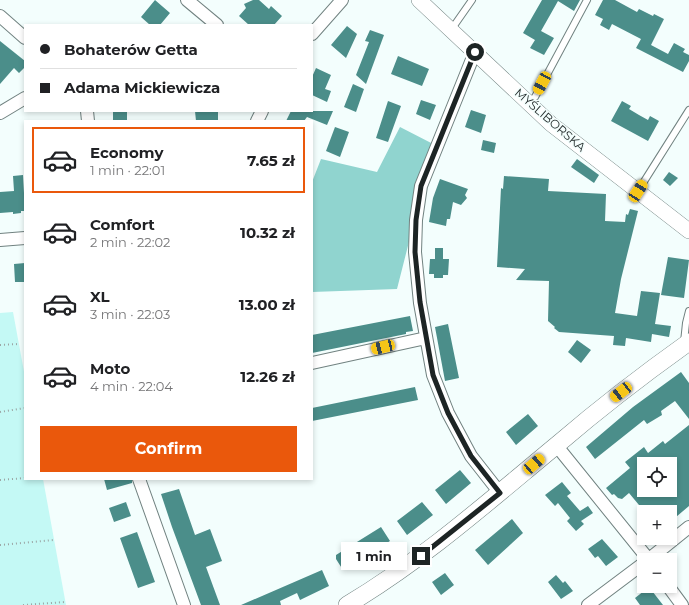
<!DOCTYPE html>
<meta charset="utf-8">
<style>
:root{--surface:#fff;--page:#f2f2f2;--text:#202124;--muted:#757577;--line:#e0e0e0;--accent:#ea580c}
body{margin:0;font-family:Montserrat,sans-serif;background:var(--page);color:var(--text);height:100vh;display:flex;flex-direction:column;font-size:15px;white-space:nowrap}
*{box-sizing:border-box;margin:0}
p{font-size:13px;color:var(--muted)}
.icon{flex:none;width:22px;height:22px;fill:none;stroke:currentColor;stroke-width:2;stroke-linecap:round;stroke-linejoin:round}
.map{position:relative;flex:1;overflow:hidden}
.sheet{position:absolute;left:24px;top:120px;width:289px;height:360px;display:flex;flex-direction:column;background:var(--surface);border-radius:0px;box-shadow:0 2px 6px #0003}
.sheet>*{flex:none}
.hud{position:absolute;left:24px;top:24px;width:289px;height:88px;border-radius:0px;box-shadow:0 2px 6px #0003;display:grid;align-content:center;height:88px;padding:0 16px;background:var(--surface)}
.buttons{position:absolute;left:637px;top:457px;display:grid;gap:8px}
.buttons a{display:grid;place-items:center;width:40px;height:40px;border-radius:0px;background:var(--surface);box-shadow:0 2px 6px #0003;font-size:20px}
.end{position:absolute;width:18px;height:18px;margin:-9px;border:5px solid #1d2424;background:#fff;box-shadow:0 0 0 2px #fff}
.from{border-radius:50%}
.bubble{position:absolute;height:28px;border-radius:0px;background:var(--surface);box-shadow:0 2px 6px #0003;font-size:13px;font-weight:700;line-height:28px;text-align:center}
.car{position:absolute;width:12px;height:24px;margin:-12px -6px;border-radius:5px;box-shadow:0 0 3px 1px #0007;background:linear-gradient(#f5c518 24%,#345 0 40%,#f5c518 0 76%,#345 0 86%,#f5c518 0)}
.hud b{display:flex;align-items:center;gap:14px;height:38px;font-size:15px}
.hud b+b{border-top:1px solid var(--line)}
.hud i{width:10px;height:10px;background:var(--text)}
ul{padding:7px 0 0;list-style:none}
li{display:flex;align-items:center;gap:12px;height:66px;margin:0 8px 6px;padding:0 8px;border:2px solid transparent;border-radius:0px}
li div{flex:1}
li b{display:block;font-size:15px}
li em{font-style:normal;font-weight:700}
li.active{border-color:var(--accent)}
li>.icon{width:36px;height:36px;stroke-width:1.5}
.cta{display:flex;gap:8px;margin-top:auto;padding:8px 16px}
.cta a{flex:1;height:46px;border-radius:0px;background:var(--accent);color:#fff;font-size:16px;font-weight:700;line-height:46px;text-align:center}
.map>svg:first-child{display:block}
.green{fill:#c4f9f5}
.forest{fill:#90d4cf}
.building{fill:#4b8e8a;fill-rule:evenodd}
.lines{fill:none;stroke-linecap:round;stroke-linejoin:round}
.service-casing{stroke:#718280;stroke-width:8}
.minor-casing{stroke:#718280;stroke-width:14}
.tertiary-casing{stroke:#718280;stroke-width:16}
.secondary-casing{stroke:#718280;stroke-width:18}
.path{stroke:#9ba5a4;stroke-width:2;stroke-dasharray:1 3;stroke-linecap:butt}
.service{stroke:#fff;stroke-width:6}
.minor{stroke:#fff;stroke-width:12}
.tertiary{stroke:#fff;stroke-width:15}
.secondary{stroke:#fff;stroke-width:17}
.route{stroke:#1d2424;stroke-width:5}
.labels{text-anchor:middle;stroke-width:3;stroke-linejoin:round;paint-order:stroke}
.street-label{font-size:12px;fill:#1d2424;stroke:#f3fefd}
</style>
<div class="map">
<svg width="689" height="605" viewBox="0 0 689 605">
<rect width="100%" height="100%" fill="#f3fefd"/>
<path class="green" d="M13 312 25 377V479H43L66 605H0V313Z"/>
<path class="forest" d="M400 127 437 146 427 171 397 289 312 292V182L321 159 377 172Z"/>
<path class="building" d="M155 0 170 13 160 25H150L141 17Z
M253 0H259L269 9 271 6 282 16 274 25H249L239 16 246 8 244 4Z
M542 0H580L574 11 558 1 541 31 554 38 544 55 530 48 535 40 523 33Z
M603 0H615L637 12 639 9 653 16 654 14 664 19 651 45 668 54 674 43 685 49 683 52 689 55V61L683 72 636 48 641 39 612 24 609 30 600 25 603 19 595 15Z
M347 26 357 34 346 58 331 45Z
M370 30 384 35 366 84 356 75 369 42 365 41Z
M0 41 25 61V67L19 73 14 68 0 84Z
M398 56 429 69 422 86 391 74Z
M316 68 331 75 325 89 331 91 327 102 312 95V77Z
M353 84 364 89 356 112 344 107Z
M421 100 436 105 430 120 416 114Z
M388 101 401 106 388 142 376 138Z
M622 101 631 106 629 109 639 115 648 120 650 116 659 121 648 141 611 121Z
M471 110 486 115 481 133 465 127Z
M113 111H127V121H113Z
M195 111H218V121H196Z
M291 111H333L327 125 307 117 304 121H286Z
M335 127 349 132 340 157 326 151Z
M483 140 496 143 494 153 481 150Z
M577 159 599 175 594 183 571 167Z
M669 172 678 178 670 186 663 180Z
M23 175 25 211H21V213L13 214V212L0 213V192L14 191 13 176Z
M504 176 549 179 548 191 606 194 605 221 625 222 626 214 628 215 630 209 638 211 621 279 615 313 637 316 641 291 660 293 655 324 671 326 669 337 652 334 651 342 626 338 625 346 613 345 614 336 559 332 554 328 555 327 548 321 549 281 516 280 525 269 497 267 501 188 503 189Z
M440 179 468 189 465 195 467 198 461 205 453 202 450 219H447L446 226 429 222 433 198Z
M435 248H443V259H449L448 275H443V278H434V274H429L430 259H435Z
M668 257 689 260 684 298 661 295Z
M25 263V282H15L14 264Z
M410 316 413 331 406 332V334L312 353V335Z
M448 324 459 378 445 381 435 327Z
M577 340 591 350 581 363 568 352Z
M681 372 689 383V419L675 401 661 411 662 415 647 424 644 420 595 459 586 447 633 407Z
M415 387 418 400 312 421V408Z
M528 414 538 426 516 445 506 432Z
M689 425V506L670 522V512L639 505 629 493 622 499 618 498 614 494 612 495 606 488 630 468 625 462 644 447 648 453 663 441 665 444ZM644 464H670V490H644Z
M460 470 471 483 446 504 435 490Z
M104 479H132V483L107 490Z
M562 482 571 493 567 496 580 511 588 506 593 513 581 521 584 524 576 531 567 521 570 518 558 503 555 506 545 495Z
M179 489 195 535 210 529 222 561 206 567 220 605H201L172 527 161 494Z
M126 502 131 516 114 522 109 508Z
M422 502 433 515 407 535 397 521Z
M512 519 523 533 488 565 475 550Z
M381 527 390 541 343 570 336 559V555Z
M137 532 155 582 138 588 120 538Z
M602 539 618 557 606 566 598 556 595 558 588 549Z
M322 570 329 586 300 600 297 593 280 601 281 605H241Z
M445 573 454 585 441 595 432 582Z
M556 575 563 583 565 581 573 591 561 599 548 582Z
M649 587 663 605H640L635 598Z"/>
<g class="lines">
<defs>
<path id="service" d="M451 30 472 0
M529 102 535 97 587 0
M638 191 689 110
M684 342 686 323 689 311"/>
<path id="minor" d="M187 0 217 25
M0 16 25 38
M312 34 342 0
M475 52 421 186 416 220 415 252 420 303 433 375 448 413 471 456 500 493
M87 111 88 121
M0 113 25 98
M257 121 262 111
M0 240 25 238
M312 363 426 338
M556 445 649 560
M139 479 184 605
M648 560 689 527
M668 586 682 605
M588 605 644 563"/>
<path id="tertiary" d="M419 0 551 124 689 231"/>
<path id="secondary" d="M347 605C424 559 489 501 558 444 600 408 644 374 689 342"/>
</defs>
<use href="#service" class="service-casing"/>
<use href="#minor" class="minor-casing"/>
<use href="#tertiary" class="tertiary-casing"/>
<use href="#secondary" class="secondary-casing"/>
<path class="path" d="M0 345 19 344
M0 412 25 408
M0 480 25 478
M0 545 54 540
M23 605 65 602"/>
<use href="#service" class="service"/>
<use href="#minor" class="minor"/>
<use href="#tertiary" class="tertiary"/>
<use href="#secondary" class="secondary"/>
</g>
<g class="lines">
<path class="route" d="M421 556 500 493 471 456 448 413 433 375 420 302 415 252 416 220 421 186 475 52"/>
</g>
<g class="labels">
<g class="street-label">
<text transform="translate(550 120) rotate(41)" y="4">MYŚLIBORSKA</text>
</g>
</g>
</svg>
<div class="buttons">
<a><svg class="icon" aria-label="locate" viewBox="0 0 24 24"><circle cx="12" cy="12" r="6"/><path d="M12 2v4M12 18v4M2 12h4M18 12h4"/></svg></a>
<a>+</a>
<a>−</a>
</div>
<i class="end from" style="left:475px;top:52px"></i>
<i class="end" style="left:421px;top:556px"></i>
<div class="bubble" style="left:341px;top:542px;width:66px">1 min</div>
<i class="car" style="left:542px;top:83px;rotate:208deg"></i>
<i class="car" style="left:638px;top:191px;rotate:33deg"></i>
<i class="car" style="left:383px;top:347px;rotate:257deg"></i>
<i class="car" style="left:621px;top:392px;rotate:232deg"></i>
<i class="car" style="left:534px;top:464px;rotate:49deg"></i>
<div class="hud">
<b><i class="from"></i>Bohaterów Getta</b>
<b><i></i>Adama Mickiewicza</b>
</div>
<section class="sheet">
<ul>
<li class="active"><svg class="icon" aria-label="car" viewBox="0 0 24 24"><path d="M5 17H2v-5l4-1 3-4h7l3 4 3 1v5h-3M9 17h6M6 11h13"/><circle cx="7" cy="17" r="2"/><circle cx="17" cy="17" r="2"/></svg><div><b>Economy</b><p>1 min · 22:01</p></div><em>7.65 zł</em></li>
<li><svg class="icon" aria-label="car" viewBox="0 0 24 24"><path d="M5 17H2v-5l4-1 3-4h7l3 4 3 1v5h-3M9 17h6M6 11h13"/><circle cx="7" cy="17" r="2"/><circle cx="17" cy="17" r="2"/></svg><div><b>Comfort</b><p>2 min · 22:02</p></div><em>10.32 zł</em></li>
<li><svg class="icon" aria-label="car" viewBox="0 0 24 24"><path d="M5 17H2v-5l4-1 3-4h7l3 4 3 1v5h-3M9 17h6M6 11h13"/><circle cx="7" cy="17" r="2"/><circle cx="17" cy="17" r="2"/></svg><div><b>XL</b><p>3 min · 22:03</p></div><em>13.00 zł</em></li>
<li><svg class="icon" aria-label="car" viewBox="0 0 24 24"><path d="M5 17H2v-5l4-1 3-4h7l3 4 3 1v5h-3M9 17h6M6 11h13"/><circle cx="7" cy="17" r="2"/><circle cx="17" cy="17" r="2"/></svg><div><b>Moto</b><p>4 min · 22:04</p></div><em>12.26 zł</em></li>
</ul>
<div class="cta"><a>Confirm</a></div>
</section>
</div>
